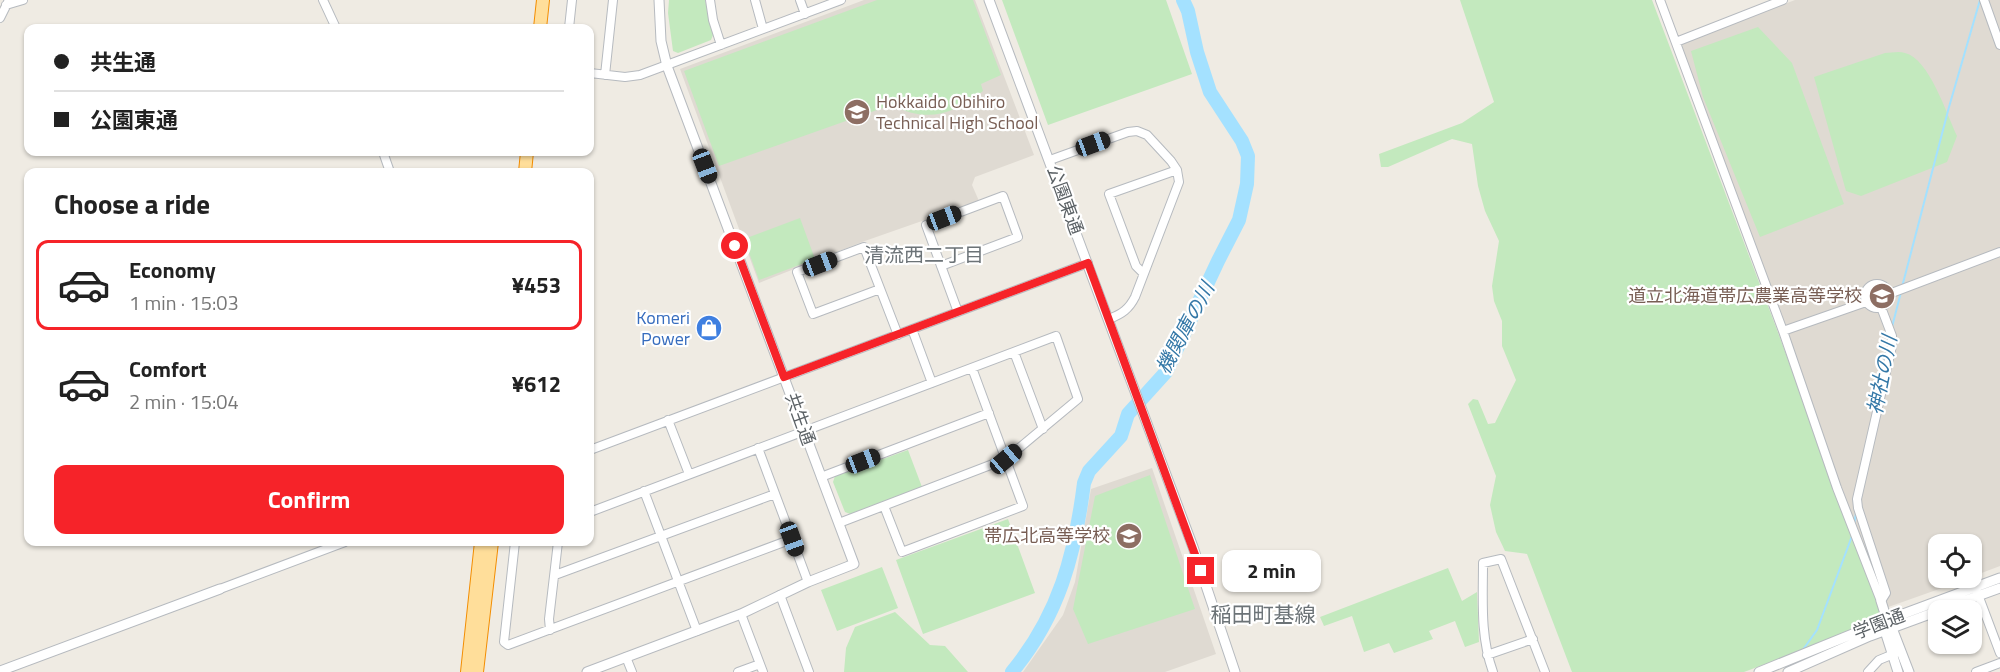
<!DOCTYPE html>
<meta charset="utf-8">
<style>
:root{--surface:#fff;--page:#f2f2f2;--text:#222;--muted:#767676;--line:#e0e0e0;--accent:#f62329}
body{margin:0;font-family:"Titillium Web","Noto Sans JP",sans-serif;background:var(--page);color:var(--text);height:100vh;display:flex;flex-direction:column;font-size:22px;white-space:nowrap}
*{box-sizing:border-box;margin:0}
p{font-size:20px;color:var(--muted)}
.icon{flex:none;width:33px;height:33px;fill:none;stroke:currentColor;stroke-width:2;stroke-linecap:round;stroke-linejoin:round}
.map{position:relative;flex:1;overflow:hidden}
.drawer{position:absolute;left:24px;top:168px;width:570px;height:378px;display:flex;flex-direction:column;background:var(--surface);border-radius:12px;box-shadow:0 2px 4px #0004}
.drawer>*{flex:none}
.banner{position:absolute;left:24px;top:24px;width:570px;height:132px;border-radius:12px;box-shadow:0 2px 4px #0004;display:grid;align-content:center;height:132px;padding:0 30px;background:var(--surface)}
.controls{position:absolute;left:1928px;top:534px;display:grid;gap:12px}
.controls a{display:grid;place-items:center;width:54px;height:54px;border-radius:12px;background:var(--surface);box-shadow:0 2px 4px #0004;font-size:30px}
.end{position:absolute;width:27px;height:27px;margin:-14px;border:8px solid #f62329;background:#fff;box-shadow:0 0 0 3px #fff}
.from{border-radius:50%}
.bubble{position:absolute;height:42px;border-radius:12px;background:var(--surface);box-shadow:0 2px 4px #0004;font-size:20px;font-weight:700;line-height:42px;text-align:center}
.car{position:absolute;width:18px;height:36px;margin:-18px -9px;border-radius:8px;box-shadow:0 0 4px 2px #0007;background:linear-gradient(#222 24%,#8ab4d8 0 40%,#222 0 76%,#8ab4d8 0 86%,#222 0)}
.banner b{display:flex;align-items:center;gap:21px;height:57px;font-size:22px}
.banner b+b{border-top:2px solid var(--line)}
.banner i{width:15px;height:15px;background:var(--text)}
ul{padding:0;list-style:none}
li{display:flex;align-items:center;gap:18px;height:90px;margin:0 12px 9px;padding:0 18px;border:3px solid transparent;border-radius:12px}
li div{flex:1}
li b{display:block;font-size:22px}
li em{font-style:normal;font-weight:700}
li.selected{border-color:var(--accent)}
li>.icon{width:54px;height:54px;stroke-width:1.5}
h2{padding:0 30px;font-size:27px;line-height:72px}
.button{display:flex;gap:12px;margin-top:auto;padding:12px 30px}
.button a{flex:1;height:69px;border-radius:12px;background:var(--accent);color:#fff;font-size:24px;font-weight:700;line-height:69px;text-align:center}
.map>svg:first-child{display:block}
.education{fill:#dfdad2}
.green{fill:#c3e9be}
.lines{fill:none;stroke-linecap:round;stroke-linejoin:round}
.stream{stroke:#a4e1ff;stroke-width:2}
.river{stroke:#a4e1ff;stroke-width:14}
.minor-casing{stroke:#b6babf;stroke-width:10}
.tertiary-casing{stroke:#b6babf;stroke-width:11}
.trunk-casing{stroke:#f38d00;stroke-width:14}
.minor{stroke:#fff;stroke-width:8}
.tertiary{stroke:#fff;stroke-width:9}
.trunk{stroke:#ffde9a;stroke-width:12}
.route{stroke:#f62329;stroke-width:8}
.labels{text-anchor:middle;stroke-width:4.5;stroke-linejoin:round;paint-order:stroke}
.education-label{font-size:18px;fill:#785e54;stroke:#fff;text-anchor:end}
.street-label{font-size:18px;fill:#5b6165;stroke:#fff}
.shop-label{font-size:18px;fill:#366cbe;stroke:#fff;text-anchor:end}
.neighbourhood-label{font-size:20px;fill:#6c7377;stroke:#fff}
.water-label{font-size:20px;font-style:italic;fill:#3478a7;stroke:#fff}
.quarter-label{font-size:21px;fill:#6c7377;stroke:#fff}
</style>
<div class="map">
<svg width="2000" height="672" viewBox="0 0 2000 672">
<rect width="100%" height="100%" fill="#efebe3"/>
<path class="education" d="M864 0H975L1034 155 975 177 972 185 979 201 862 242 759 283 680 69Z
M1795 0H2000V566L1971 577V544H1938V578H1970L1880 610 1674 47Z
M1152 468 1216 654 1165 672H1023L1063 615 1075 582 1091 489Z"/>
<path class="green" d="M669 0H705L713 35 711 40 678 53 673 51 668 13Z
M877 0H973L1001 75 981 84 983 91C952 115 928 123 891 105L719 166 684 71Z
M1002 0H1166L1192 74 1048 125Z
M1460 0H1652L1776 327 1880 610 1877 622 1744 672H1572L1527 554 1505 551 1496 532 1490 505 1496 476 1468 404 1473 399 1478 400 1488 424 1495 423 1516 380 1502 346V321L1494 301 1492 286 1499 241 1485 211 1478 186 1472 144 1452 139 1388 167H1381L1379 154 1462 123 1494 102Z
M1758 27 1792 63 1844 204 1760 237 1703 97 1691 51Z
M1885 53C1891 53 1899 51 1905 53 1929 58 1947 115 1957 136L1947 162 1861 196 1846 191 1814 77Z
M800 218 815 259 759 280 744 239Z
M908 450 922 487 850 514 845 512 833 482 835 476Z
M1150 475 1195 609 1088 644 1073 609 1095 496Z
M1008 519 1035 593 923 634 896 560Z
M882 567 898 608 837 631 821 590Z
M1448 568 1462 601 1477 592 1479 642 1465 647 1455 621 1429 631 1433 639 1394 653 1389 643 1364 652 1352 616 1324 626 1320 617Z
M895 612 930 645 945 646 968 672H844L846 648 855 627Z"/>
<g class="lines">
<path class="stream" d="M1902 287 1949 107 1980 0
M1892 327 1901 292
M1880 380 1889 339
M1854 525 1856 513
M1802 651 1817 630 1852 536"/>
<path class="river" d="M1012 672C1059 615 1075 555 1084 483L1089 471 1121 436 1128 414 1166 372 1218 261 1239 220 1247 184 1248 156 1242 141 1210 92 1197 52 1188 11 1183 0"/>
<defs>
<path id="minor" d="M323 0 336 28
M710 0 713 20 721 45
M755 0 763 29
M800 0 805 14
M1660 0 1783 331 1837 488 1881 601
M1984 0 2000 45
M6 5 23 0
M0 18 9 0
M569 28 572 0
M1676 42 1783 0
M590 73 625 77 640 75 841 0
M605 75 613 0
M383 152 390 172
M1050 160 1128 132 1137 131 1147 135 1171 161 1177 170 1179 182 1135 297C1129 309 1122 314 1109 319
M941 266 1018 237 1003 196 926 225 958 312
M1143 273 1136 266 1109 194 1177 170
M1865 296a12 12 0 1 1 24 0a12 12 0 1 1-24 0Z
M880 289 813 314 797 272 864 247 898 335
M1889 294 2000 252
M912 329 932 383
M1783 331 1866 302
M1014 352 1043 429
M668 420 689 474
M758 448 808 582
M590 450 1088 263
M821 477 989 413
M644 491 697 631
M884 506 902 552 1023 506 972 368
M590 512 1056 336 1078 399 1006 459 839 523
M515 542 504 642 508 645 792 539
M555 575 775 494
M220 589 345 542
M1977 592 2000 653
M780 595 809 672
M1881 601 1886 593 1858 508 1857 499 1892 346V336L1881 307
M741 614 763 672
M550 630 549 619 558 542
M1487 655 1533 639
M626 657 632 672
M738 672 760 664
M1493 672C1480 636 1483 600 1483 563L1501 559 1545 672
M1868 672 1879 660 1896 653
M1976 672 2000 663"/>
<path id="tertiary" d="M989 0 1193 547 1235 672
M1881 601 1887 620 1892 628 1909 672
M1939 610 2000 588
M1886 625 1885 631 1898 672
M0 671 220 589
M587 672 741 614 808 582 854 564 667 66 661 41 659 0
M1759 672 1887 620 2000 578
M1788 672 1870 636 1938 611"/>
<path id="trunk" d="M540 28 543 0
M525 172 527 152
M467 672 481 542
M477 672 492 542"/>
</defs>
<use href="#minor" class="minor-casing"/>
<use href="#tertiary" class="tertiary-casing"/>
<use href="#trunk" class="trunk-casing"/>
<use href="#minor" class="minor"/>
<use href="#tertiary" class="tertiary"/>
<use href="#trunk" class="trunk"/>
</g>
<g class="lines">
<path class="route" d="M735 246 784 377 1088 263 1201 571"/>
</g>
<defs>
<symbol id="school-disc" viewBox="-11 -11 22 22"><circle r="9.5" fill="#8d6e63" stroke="#fff"/><path d="M0-5L7-2L0 1L-7-2ZM-4 1L0 2.5L4 1V4Q0 6-4 4Z" fill="#fff"/></symbol>
<symbol id="shop-disc" viewBox="-11 -11 22 22"><circle r="9.5" fill="#3f7fe0" stroke="#fff"/><path d="M-5-2.5h2.3a2.7 3.5 0 0 1 5.4 0H5L5.5 6h-11ZM-1.5-2.5h3a1.5 2.3 0 0 0-3 0Z" fill="#fff"/></symbol>
</defs>
<g fill-rule="evenodd">
<use href="#school-disc" x="842" y="97" width="30" height="30"/>
<use href="#school-disc" x="1867" y="281" width="30" height="30"/>
<use href="#shop-disc" x="694" y="313" width="30" height="30"/>
<use href="#school-disc" x="1114" y="521" width="30" height="30"/>
</g>
<g class="labels">
<g class="education-label">
<text x="876" y="108" text-anchor="start">Hokkaido Obihiro<tspan x="876" dy="21">Technical High School</tspan></text>
<text x="1862" y="302">道立北海道帯広農業高等学校</text>
<text x="1110" y="542">帯広北高等学校</text>
</g>
<g class="street-label">
<text transform="translate(1065 200) rotate(70)" y="6">公園東通</text>
<text transform="translate(800 419) rotate(70)" y="6">共生通</text>
<text transform="translate(1879 624) rotate(-21)" y="6">学園通</text>
</g>
<g class="shop-label">
<text x="690" y="324">Komeri<tspan x="690" dy="21">Power</tspan></text>
</g>
<g class="neighbourhood-label">
<text x="924" y="262">清流西二丁目</text>
</g>
<g class="water-label">
<text transform="translate(1185 328) rotate(-62)" y="7">機関庫の川</text>
<text transform="translate(1882 375) rotate(-79)" y="7">神社の川</text>
</g>
<g class="quarter-label">
<text x="1263" y="622">稲田町基線</text>
</g>
</g>
</svg>
<div class="controls">
<a><svg class="icon" aria-label="locate" viewBox="0 0 24 24"><circle cx="12" cy="12" r="6"/><path d="M12 2v4M12 18v4M2 12h4M18 12h4"/></svg></a>
<a><svg class="icon" aria-label="layers" viewBox="0 0 24 24"><path d="M12 4l9 5-9 5-9-5zM3 14l9 5 9-5"/></svg></a>
</div>
<i class="end from" style="left:735px;top:246px"></i>
<i class="end" style="left:1201px;top:571px"></i>
<div class="bubble" style="left:1222px;top:550px;width:99px">2 min</div>
<i class="car" style="left:1093px;top:144px;rotate:70deg"></i>
<i class="car" style="left:705px;top:166px;rotate:159deg"></i>
<i class="car" style="left:944px;top:218px;rotate:69deg"></i>
<i class="car" style="left:820px;top:264px;rotate:69deg"></i>
<i class="car" style="left:1006px;top:459px;rotate:50deg"></i>
<i class="car" style="left:863px;top:461px;rotate:69deg"></i>
<i class="car" style="left:792px;top:539px;rotate:160deg"></i>
<div class="banner">
<b><i class="from"></i>共生通</b>
<b><i></i>公園東通</b>
</div>
<section class="drawer">
<h2>Choose a ride</h2>
<ul>
<li class="selected"><svg class="icon" aria-label="car" viewBox="0 0 24 24"><path d="M5 17H2v-5l4-1 3-4h7l3 4 3 1v5h-3M9 17h6M6 11h13"/><circle cx="7" cy="17" r="2"/><circle cx="17" cy="17" r="2"/></svg><div><b>Economy</b><p>1 min · 15:03</p></div><em>¥453</em></li>
<li><svg class="icon" aria-label="car" viewBox="0 0 24 24"><path d="M5 17H2v-5l4-1 3-4h7l3 4 3 1v5h-3M9 17h6M6 11h13"/><circle cx="7" cy="17" r="2"/><circle cx="17" cy="17" r="2"/></svg><div><b>Comfort</b><p>2 min · 15:04</p></div><em>¥612</em></li>
</ul>
<div class="button"><a>Confirm</a></div>
</section>
</div>
